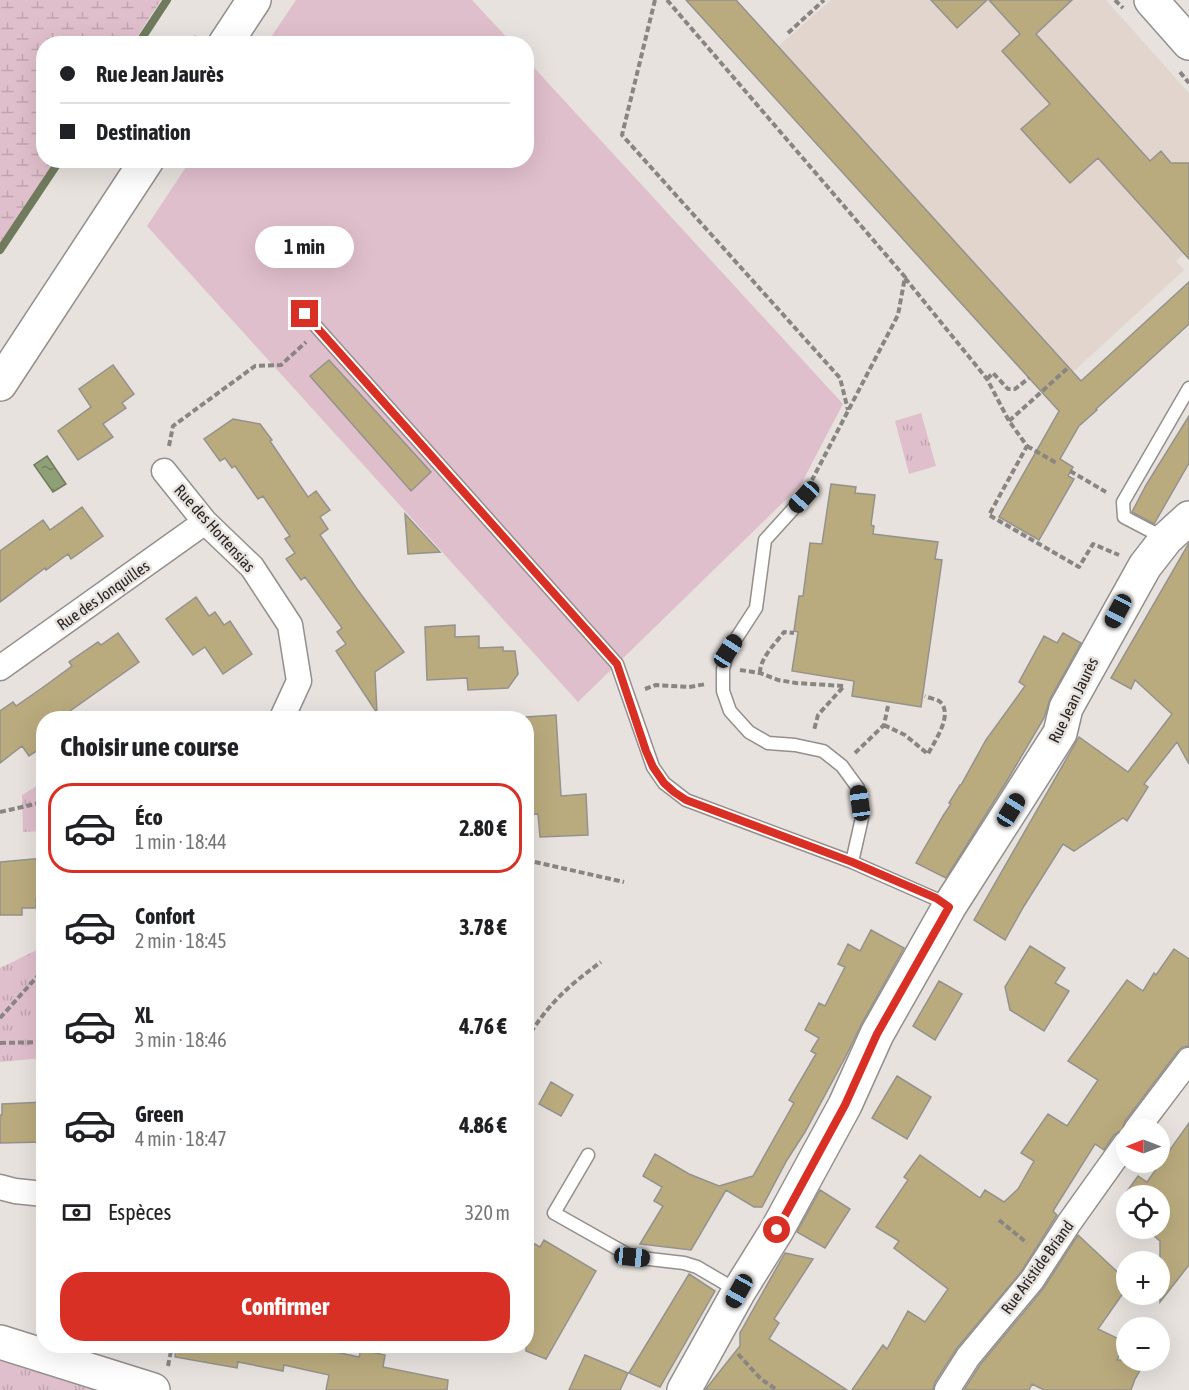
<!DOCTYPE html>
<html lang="fr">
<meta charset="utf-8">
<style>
:root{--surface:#fff;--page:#f6f6f6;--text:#202124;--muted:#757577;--line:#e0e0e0;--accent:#d93025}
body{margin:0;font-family:"Asap Condensed",sans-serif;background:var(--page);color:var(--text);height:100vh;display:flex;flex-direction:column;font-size:22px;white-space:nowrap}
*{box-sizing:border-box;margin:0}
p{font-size:20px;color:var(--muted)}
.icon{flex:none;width:33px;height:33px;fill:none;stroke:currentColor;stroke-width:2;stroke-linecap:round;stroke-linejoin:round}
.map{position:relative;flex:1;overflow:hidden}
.panel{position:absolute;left:36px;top:711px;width:498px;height:642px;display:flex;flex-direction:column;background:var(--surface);border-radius:24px;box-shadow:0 6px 24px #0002}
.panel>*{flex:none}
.hud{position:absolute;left:36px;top:36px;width:498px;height:132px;border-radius:24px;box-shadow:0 6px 24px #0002;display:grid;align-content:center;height:132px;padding:0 24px;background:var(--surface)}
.needle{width:39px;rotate:270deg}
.controls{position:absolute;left:1116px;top:1119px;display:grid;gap:12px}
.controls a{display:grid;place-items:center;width:54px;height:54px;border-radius:50%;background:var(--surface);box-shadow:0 6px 24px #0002;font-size:30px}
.end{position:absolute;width:27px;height:27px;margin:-14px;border:8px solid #d93025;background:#fff;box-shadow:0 0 0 3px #fff}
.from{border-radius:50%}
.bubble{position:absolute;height:42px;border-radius:21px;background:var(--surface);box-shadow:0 6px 24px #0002;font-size:20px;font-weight:700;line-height:42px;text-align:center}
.car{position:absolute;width:18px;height:36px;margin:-18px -9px;border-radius:8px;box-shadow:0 0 4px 2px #0007;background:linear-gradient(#222 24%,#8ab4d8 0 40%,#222 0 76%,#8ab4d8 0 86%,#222 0)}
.hud b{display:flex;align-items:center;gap:21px;height:57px;font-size:22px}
.hud b+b{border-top:2px solid var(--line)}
.hud i{width:15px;height:15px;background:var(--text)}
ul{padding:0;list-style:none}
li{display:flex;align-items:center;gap:18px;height:90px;margin:0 12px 9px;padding:0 12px;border:3px solid transparent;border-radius:24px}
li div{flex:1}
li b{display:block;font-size:22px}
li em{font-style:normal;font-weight:700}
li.active{border-color:var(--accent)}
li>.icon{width:54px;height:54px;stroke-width:1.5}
h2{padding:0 24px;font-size:27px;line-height:72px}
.pay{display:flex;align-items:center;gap:15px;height:66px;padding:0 24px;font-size:22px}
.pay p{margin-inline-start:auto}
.primary-button{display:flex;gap:12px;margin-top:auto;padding:12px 24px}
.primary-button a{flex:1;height:69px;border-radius:24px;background:var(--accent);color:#fff;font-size:24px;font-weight:700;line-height:69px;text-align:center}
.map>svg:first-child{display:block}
.built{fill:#e1d5cd}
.grass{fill:url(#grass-tufts)}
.wetland{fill:url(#wetland-marsh)}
.garden{fill:#e0bfcc}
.water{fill:url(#water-ripples);stroke:#707b5d;stroke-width:1.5}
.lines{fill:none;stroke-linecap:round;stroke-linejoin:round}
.stream{stroke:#707b5d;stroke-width:8}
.building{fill:#baab7e;stroke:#94928d;stroke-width:1.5}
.lane-casing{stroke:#948f8c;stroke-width:15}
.street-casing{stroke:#948f8c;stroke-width:27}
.secondary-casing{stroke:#948f8c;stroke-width:36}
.path{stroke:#898583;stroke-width:4;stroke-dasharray:6 3;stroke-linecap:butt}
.lane{stroke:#fff;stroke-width:12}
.street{stroke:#fff;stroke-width:24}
.secondary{stroke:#fff;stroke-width:33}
.route{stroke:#d93025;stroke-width:8}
.labels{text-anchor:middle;stroke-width:5;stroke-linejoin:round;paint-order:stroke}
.street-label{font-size:16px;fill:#272524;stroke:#e7e2de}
</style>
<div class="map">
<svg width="1189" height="1390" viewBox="0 0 1189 1390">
<defs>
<pattern id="grass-tufts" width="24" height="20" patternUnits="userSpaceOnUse" patternTransform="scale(1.5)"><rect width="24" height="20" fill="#e0bfcc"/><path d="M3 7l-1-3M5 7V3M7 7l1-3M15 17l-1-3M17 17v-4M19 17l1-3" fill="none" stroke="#c0a4af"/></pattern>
<pattern id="wetland-marsh" width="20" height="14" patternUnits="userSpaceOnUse" patternTransform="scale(1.5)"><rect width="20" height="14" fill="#e0bfcc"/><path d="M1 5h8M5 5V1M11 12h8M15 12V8" fill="none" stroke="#c0a4af"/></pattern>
<pattern id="water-ripples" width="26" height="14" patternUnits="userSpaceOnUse" patternTransform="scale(1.5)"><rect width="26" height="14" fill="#8fa076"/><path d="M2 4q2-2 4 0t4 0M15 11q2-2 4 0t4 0" fill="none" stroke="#758261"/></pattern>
</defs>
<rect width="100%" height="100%" fill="#e7e2de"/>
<path class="built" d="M831 0H1106L1189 93V249L1176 261 1184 270 1073 372 1066 364 1051 378 1037 386 750 71Z"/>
<path class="grass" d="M921 413 936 466 909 474 895 421Z
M43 782V831L23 832 22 795Z
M43 945V1058L0 1062V968L41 948Z
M0 1356 107 1390H0Z"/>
<path class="wetland" d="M0 0H161L133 43 44 44V160L55 161 0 244Z"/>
<path class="garden" d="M296 0H472L512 43H267Z
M527 60 843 404 800 486 578 702 147 226 190 161 526 160Z"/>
<path class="water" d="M47 456 66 484 53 492 34 465Z"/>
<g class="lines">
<path class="stream" d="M138 44 167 0
M0 250 60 160"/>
</g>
<path class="building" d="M686 0H736L1081 381 1189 282V324L1096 409 1097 410 1079 426 1060 459 1073 467 1068 476 1074 479 1039 540 999 517 1059 411Z
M931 0H987L957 28Z
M989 0H1072L1036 34 1150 161 1161 151 1171 163H1189V259L1098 158 1070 183 1021 129 1050 104 1002 51 1020 34Z
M329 360 431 472 411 491 310 376Z
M113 365 134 394 122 403 126 408 103 424 113 437 78 460 58 431 91 407 79 389Z
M1189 416V463L1154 524 1132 512 1146 485Z
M233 419 260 424 272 440 270 441 308 497 316 491 330 510 320 517 328 529 320 535 357 589 404 652 375 672 377 713 336 651 346 644 337 632 342 628 305 577 301 580 286 559 295 553 285 539 290 536 263 496 258 499 235 466 232 468 225 458 220 461 204 439Z
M831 484 856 487 855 493 875 495 871 525 874 526 873 534 938 542 935 559 942 560 921 707 852 696 854 681 792 671 798 632 794 631 799 596H803L810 543 822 544Z
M82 507 103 536 71 559 68 554 46 570 45 568 0 602V551L43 520 50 530Z
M405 514 440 552 408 554Z
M1189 543V764L1177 742 1144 784 1148 787 1127 821 1123 818 1074 851 1063 844 1024 906 1005 940 974 920 1079 737 1128 772 1172 714 1135 680 1131 689 1111 678Z
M196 597 209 616 215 612 224 625 230 621 252 654 223 674 205 647 193 655 166 619Z
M455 625V637L479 636V648L503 647V651H515L518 674 508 688 468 690 467 678 427 680 425 627Z
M118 633 139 662 60 718H44V746L29 756 22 746 0 763V711L13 702 16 706 42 688 72 666 69 662 98 642 101 645Z
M1063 633 1081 643 1050 699 1044 718 1008 779 946 878 916 863 943 816 951 804 949 803 960 785H961L986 740 1025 686 1019 682 1044 636 1057 643Z
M556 715 561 796 586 794 588 835 540 837 538 814 526 815V717Z
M44 858V898L36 899V908H22V915H0V862Z
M871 930 904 948 861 1025 845 1058 805 1132 787 1160 762 1207H754L726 1190 691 1250 640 1244 663 1206 654 1201 662 1187 643 1176 655 1154 689 1174 719 1186 753 1176 794 1103 789 1100 816 1054 811 1051 819 1038 805 1030 819 1003 825 1006 845 967 838 964 848 944 860 951Z
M1030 946 1065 968 1055 983 1069 991 1044 1031 1010 1010 1005 987Z
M1174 949 1189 959V1046L1183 1047 1178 1051 1125 1121 1122 1130 1114 1135 1104 1150 1095 1144 1053 1211 1057 1215 1021 1272 957 1348 935 1382 933 1390H852L883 1345 887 1349 908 1311 925 1322 948 1289 894 1248 899 1241 876 1227 908 1180 904 1177 920 1155 980 1198 985 1190 1004 1202 1018 1189 1034 1161 1021 1153 1048 1114 1067 1126 1098 1080 1068 1061 1127 980 1143 991 1154 973 1156 975Z
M939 981 962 994 935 1040 913 1026Z
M897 1076 931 1097 907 1139 872 1118Z
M551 1082 573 1095 561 1116 539 1104Z
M44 1102V1142L0 1143V1115H2V1104Z
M1189 1123V1265L1160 1302V1241L1147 1230 1148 1228H1160V1196H1126V1207L1120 1201 1138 1176 1147 1182Z
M820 1190 850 1209 825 1248 797 1232Z
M1078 1235 1126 1280V1289L1098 1329 1125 1342 1117 1360H1146L1135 1379 1131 1390H1044L1032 1384 1029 1390H964L980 1365 1043 1289Z
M526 1239 540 1247 544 1240 596 1271 546 1359 526 1351Z
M785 1253 813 1259 774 1319 779 1323 769 1339 847 1390H705L740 1346V1333Z
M689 1274 715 1291 660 1387 629 1373Z
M176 1346H308L359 1357 361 1350 385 1355 383 1367 448 1380 447 1390H326L329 1375 284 1365 283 1371 238 1362 237 1368 175 1357Z
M585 1355 628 1373 620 1390H569Z"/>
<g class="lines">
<defs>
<path id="lane" d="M305 314 617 664 653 767 664 783 686 800 852 862 936 899 948 906
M804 497 765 540 756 608 728 651 723 669V691L730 711 749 732 768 743 795 745 823 751 842 766 858 788 862 818 852 862
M1166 539 1124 517 1123 502 1189 388
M588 1155 554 1213 632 1257 684 1263 697 1267 738 1291"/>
<path id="street" d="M164 471 205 522 252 567 290 625 299 681 282 718
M0 668 205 522
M1136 1130 1189 1060
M0 1187 15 1191 44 1194
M947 1390 968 1357 1032 1280 1069 1223 1126 1143"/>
<path id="secondary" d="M1151 0 1189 43
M225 44 254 0
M0 384 147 160
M0 1342 153 1390
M684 1390 739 1291 777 1230 845 1105 877 1034 949 907 1060 733 1066 708 1145 566 1166 539 1189 518"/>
</defs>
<use href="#lane" class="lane-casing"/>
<use href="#street" class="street-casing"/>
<use href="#secondary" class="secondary-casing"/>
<path class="path" d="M655 0 622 135 840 378 848 410
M667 0 905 277 898 315 812 480
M1115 0 1123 8
M788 33 824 0
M191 44 196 36
M1180 72 1189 83
M905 278 987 379 1009 421 1027 446 989 515 1079 567 1093 544 1119 555
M987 379 993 373 1008 389H1015L1029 378
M1009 421 1069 367
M169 446 173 426 255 366 281 365 306 342
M1027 446 1058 464
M1070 471 1106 492
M740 670 760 673 778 680 796 683 844 686 818 715 814 730
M760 673C760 658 775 644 784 632L794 633
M645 689 656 685 689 687 706 684
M884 725 905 735 928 754C934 742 955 713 939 701 936 699 929 698 925 696
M855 753 884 725 888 706
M0 812 44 802
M526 860 624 882
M0 1018 44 969
M526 1040C548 1004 568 986 601 962
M0 1043 44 1042
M999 1220 1027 1243
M738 1354 761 1379 777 1390
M168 1366 172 1346"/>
<use href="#lane" class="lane"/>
<use href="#street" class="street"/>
<use href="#secondary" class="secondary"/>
</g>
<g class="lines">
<path class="route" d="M305 314 617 664 646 751 653 767 664 783 674 792 686 800 852 862 936 898 949 907 877 1034 845 1105 777 1230"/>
</g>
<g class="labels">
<g class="street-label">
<text transform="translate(215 528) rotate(48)" y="6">Rue des Hortensias</text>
<text transform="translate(103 595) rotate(-35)" y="6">Rue des Jonquilles</text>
<text transform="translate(1073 700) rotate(-64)" y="6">Rue Jean Jaurès</text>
<text transform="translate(1037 1267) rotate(-54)" y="6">Rue Aristide Briand</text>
</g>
</g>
</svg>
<div class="controls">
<a><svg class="needle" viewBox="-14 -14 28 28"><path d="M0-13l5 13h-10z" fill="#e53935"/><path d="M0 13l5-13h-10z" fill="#757577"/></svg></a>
<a><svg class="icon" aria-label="locate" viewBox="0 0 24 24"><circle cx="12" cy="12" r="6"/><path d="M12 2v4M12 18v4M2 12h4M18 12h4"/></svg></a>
<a>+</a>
<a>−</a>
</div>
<i class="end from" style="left:777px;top:1230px"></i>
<i class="end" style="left:305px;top:314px"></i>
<div class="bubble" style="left:255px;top:226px;width:99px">1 min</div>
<i class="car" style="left:804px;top:497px;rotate:222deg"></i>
<i class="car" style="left:1118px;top:611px;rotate:208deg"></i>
<i class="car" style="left:728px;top:651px;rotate:33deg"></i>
<i class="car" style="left:860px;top:803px;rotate:352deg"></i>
<i class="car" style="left:1011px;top:810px;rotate:32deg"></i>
<i class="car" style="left:632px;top:1257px;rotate:96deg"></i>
<i class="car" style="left:739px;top:1291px;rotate:209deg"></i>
<div class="hud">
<b><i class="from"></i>Rue Jean Jaurès</b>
<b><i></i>Destination</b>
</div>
<section class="panel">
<h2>Choisir une course</h2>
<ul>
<li class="active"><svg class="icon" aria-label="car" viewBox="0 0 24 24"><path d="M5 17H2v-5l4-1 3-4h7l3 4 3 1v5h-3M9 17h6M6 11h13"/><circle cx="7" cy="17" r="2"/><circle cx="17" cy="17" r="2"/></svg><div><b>Éco</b><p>1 min · 18:44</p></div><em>2.80 €</em></li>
<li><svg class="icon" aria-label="car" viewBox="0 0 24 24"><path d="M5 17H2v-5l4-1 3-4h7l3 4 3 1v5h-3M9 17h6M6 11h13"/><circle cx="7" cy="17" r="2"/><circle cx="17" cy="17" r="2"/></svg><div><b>Confort</b><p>2 min · 18:45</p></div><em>3.78 €</em></li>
<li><svg class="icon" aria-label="car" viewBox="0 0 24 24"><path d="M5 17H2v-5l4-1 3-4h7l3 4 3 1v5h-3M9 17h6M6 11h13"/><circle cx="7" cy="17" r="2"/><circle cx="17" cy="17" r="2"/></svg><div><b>XL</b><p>3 min · 18:46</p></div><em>4.76 €</em></li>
<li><svg class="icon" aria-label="car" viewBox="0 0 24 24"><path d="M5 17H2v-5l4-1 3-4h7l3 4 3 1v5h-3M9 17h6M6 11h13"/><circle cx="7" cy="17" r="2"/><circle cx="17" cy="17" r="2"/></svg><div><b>Green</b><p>4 min · 18:47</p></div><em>4.86 €</em></li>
</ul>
<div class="pay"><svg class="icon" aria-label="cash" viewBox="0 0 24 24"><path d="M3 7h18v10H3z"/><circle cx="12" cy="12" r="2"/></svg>Espèces<p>320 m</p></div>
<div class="primary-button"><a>Confirmer</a></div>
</section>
</div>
